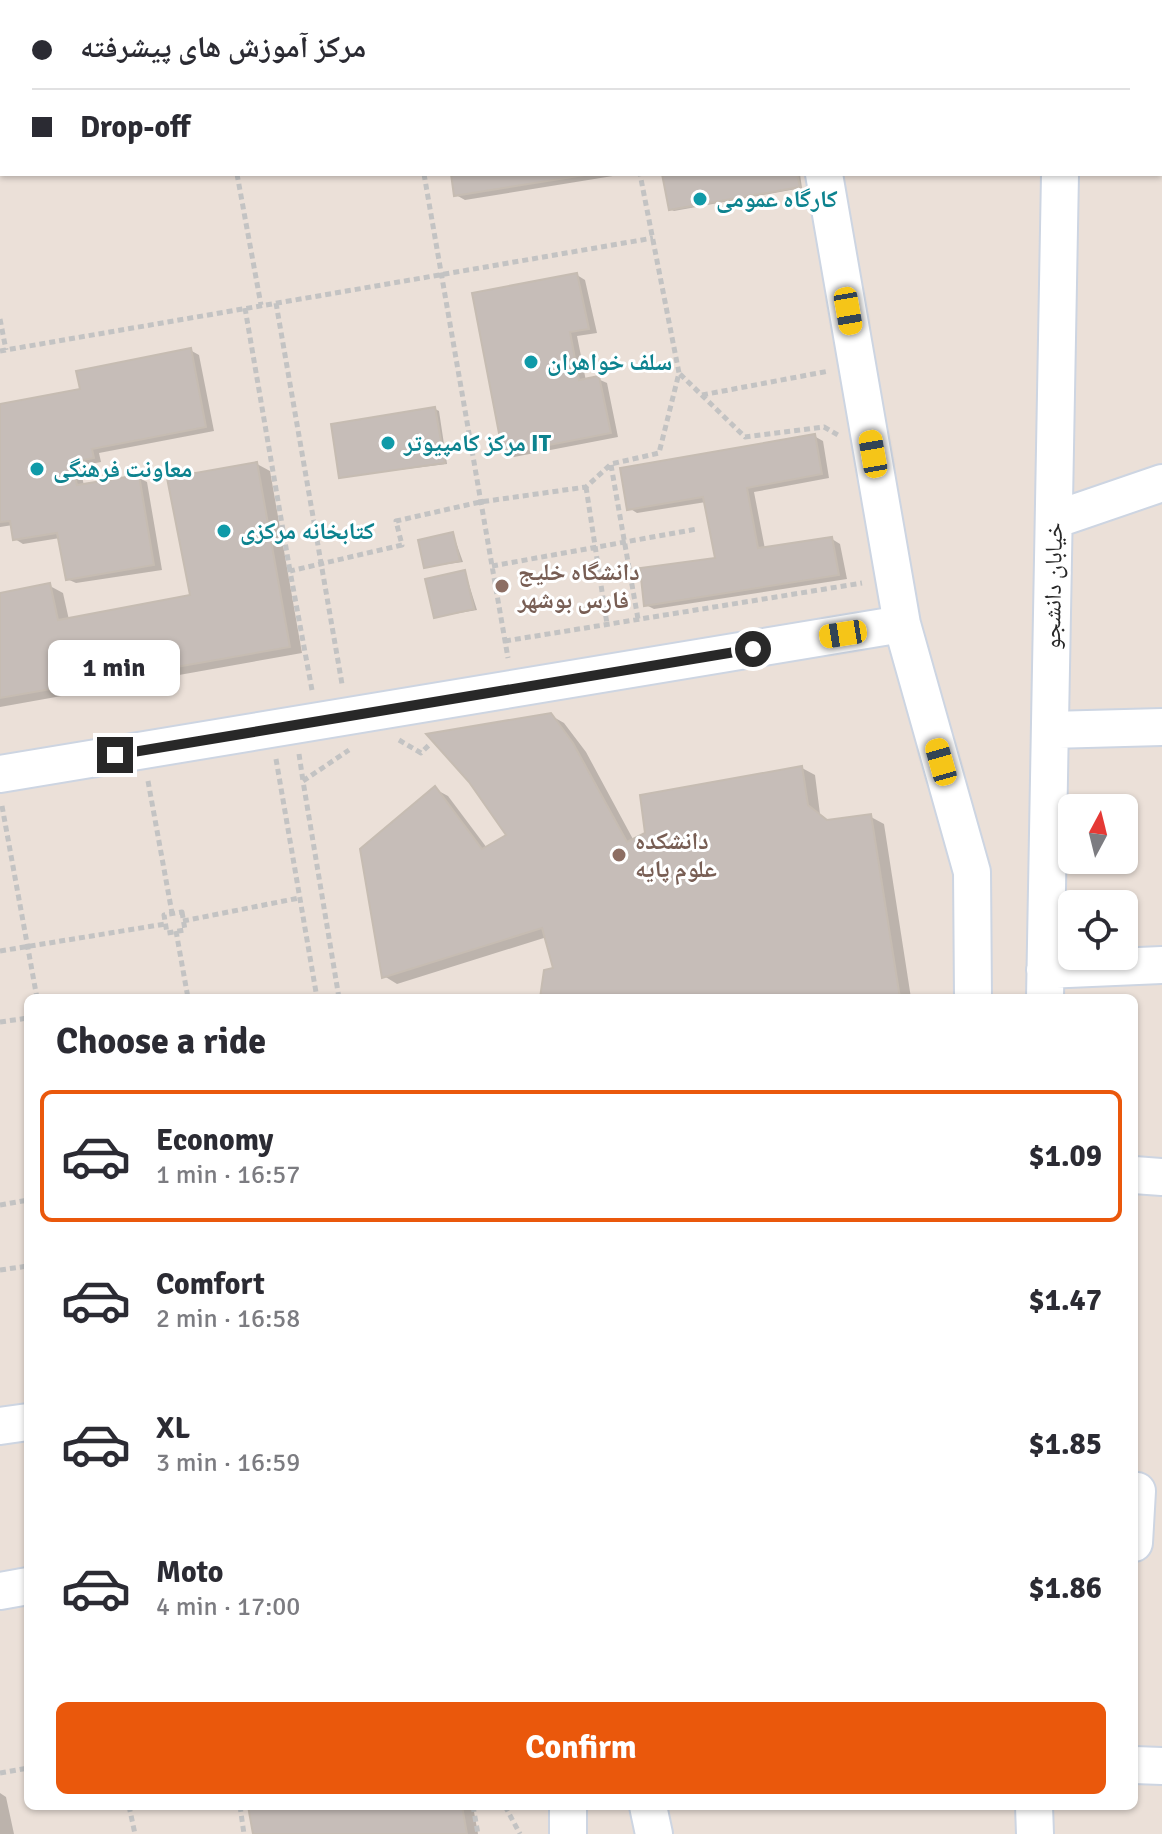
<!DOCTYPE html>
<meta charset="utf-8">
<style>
:root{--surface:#fff;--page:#f7f7f7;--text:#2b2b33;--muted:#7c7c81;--line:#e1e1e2;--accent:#ea580c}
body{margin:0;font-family:Signika,"Noto Naskh Arabic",sans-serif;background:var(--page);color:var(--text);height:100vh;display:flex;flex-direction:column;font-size:30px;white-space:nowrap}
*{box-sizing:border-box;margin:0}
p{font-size:26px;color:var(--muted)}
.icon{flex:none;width:44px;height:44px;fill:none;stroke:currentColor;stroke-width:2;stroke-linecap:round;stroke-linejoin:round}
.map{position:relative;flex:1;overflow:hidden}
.drawer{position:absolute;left:24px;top:994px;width:1114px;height:816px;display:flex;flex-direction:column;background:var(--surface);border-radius:12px;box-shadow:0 2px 6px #0004}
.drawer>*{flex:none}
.hud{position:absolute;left:0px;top:0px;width:1162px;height:176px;box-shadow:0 2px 6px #0004;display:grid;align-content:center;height:176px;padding:0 32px;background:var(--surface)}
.needle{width:52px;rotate:7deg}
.buttons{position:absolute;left:1058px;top:794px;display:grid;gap:16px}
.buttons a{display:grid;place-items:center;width:80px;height:80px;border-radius:12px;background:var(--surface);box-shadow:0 2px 6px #0004;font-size:40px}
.end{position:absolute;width:36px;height:36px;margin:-18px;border:10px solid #282828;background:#fff;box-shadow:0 0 0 4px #fff}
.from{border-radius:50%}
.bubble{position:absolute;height:56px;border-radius:12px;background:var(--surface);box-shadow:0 2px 6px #0004;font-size:26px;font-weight:700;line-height:56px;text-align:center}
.car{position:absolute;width:24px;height:48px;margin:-24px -12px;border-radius:10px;box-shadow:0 0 6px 2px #0007;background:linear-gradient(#f5c518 24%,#345 0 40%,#f5c518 0 76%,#345 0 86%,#f5c518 0)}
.hud b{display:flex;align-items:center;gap:28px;height:76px;font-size:30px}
.hud b+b{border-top:2px solid var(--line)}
.hud i{width:20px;height:20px;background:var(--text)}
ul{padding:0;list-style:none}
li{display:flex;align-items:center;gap:24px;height:132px;margin:0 16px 12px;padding:0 16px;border:4px solid transparent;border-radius:12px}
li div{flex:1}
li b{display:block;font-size:30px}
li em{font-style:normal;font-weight:700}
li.current{border-color:var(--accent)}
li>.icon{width:72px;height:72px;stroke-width:1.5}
h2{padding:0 32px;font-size:36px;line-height:96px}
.cta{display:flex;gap:16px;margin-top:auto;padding:16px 32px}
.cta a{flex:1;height:92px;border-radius:12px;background:var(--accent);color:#fff;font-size:32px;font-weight:700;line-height:92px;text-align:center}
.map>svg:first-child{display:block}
.shadow{fill:#0003}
.building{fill:#c6bdb8;stroke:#c6bcb2;stroke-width:2}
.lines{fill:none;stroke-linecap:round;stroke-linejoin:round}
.minor-casing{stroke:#cdd5e2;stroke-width:40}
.path{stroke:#c3c3c3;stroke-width:5;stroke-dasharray:6 4;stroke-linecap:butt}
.minor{stroke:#fff;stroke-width:36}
.route{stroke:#282828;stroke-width:10}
.culture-dot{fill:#0f9aa8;stroke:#fff;stroke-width:3}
.education-dot{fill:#8d6e63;stroke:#fff;stroke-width:3}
.labels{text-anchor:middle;stroke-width:6;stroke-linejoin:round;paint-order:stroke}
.culture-label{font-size:24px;font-weight:bold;fill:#0d838f;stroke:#fff;text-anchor:start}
.education-label{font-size:24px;font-weight:bold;fill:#785e54;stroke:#fff;text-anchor:start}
.street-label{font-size:24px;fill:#282828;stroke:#fff}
</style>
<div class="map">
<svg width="1162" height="1834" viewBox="0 0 1162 1834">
<rect width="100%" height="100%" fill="#ebe0d8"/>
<path class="shadow" d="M0 0H57L58 2H2L0 10Z
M453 174H619V175L465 200 456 195Z
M664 174H800L802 188 674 211 670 209Z
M577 275 585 280 597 333 577 336 586 381 598 379 607 383 618 437 514 457 505 453Z
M190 350 199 355 214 431 99 453 101 462 80 466 84 486 139 478 147 482 162 570 76 583 67 579 60 538 23 544 15 539 13 525 0 527V406L82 391Z
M435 409 439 411 447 464 341 477Z
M814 436 823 441 829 478 754 492 765 549 832 539 840 544 847 579 654 609 646 605 717 559 706 502 637 513 629 508Z
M257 464 270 471 302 653 0 707V595L50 586 63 593 69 620 192 597Z
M453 534 463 562 426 567Z
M465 572 477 610 436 617Z
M550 715 564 723 586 752 634 841 802 768 815 775 820 814 830 822 871 817 884 824 911 998H543L555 970 547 937 397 984 384 976 435 789 448 796 487 848 509 835Z
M0 1793 6 1797 14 1834H0Z
M250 1806H473L478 1834H255Z"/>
<path class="building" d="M627 0H769V2H628Z
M836 0H939V2H837Z
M451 174H591L454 196Z
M662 174H797L800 187 669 210Z
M577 273 589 329 570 332 579 380 599 376 611 433 503 454 472 293Z
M191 348 206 427 92 449 94 458 72 462 77 485 139 475 154 565 66 580 57 533 13 540 10 521 0 522V404L80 389 76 371Z
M435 407 445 463 339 478 331 424Z
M815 434 822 474 747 488 758 548 832 537 839 575 644 606 640 568 715 558 703 497 627 510 620 468Z
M257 462 290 647 0 698V593L50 583 58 620 190 595 167 478Z
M453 532 460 561 424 568 418 540Z
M465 570 474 609 434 618 425 579Z
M551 713 573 743 627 842 645 833 640 795 802 766 808 805 827 820 871 814 900 998H540L544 970 553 968 542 928 382 978 360 849 435 786 482 849 506 835 469 782 426 734Z
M248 1806H462L467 1834H253Z"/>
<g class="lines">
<defs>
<path id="minor" d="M794 0V2
M1063 2V0
M1160 84H1162
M1054 520 1162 483
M902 624 972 872 973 998
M1050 730 1162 727
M0 774 902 624 824 174
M1045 970 1162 965
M1045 998 1060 174
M1134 1175 1162 1177
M0 1426 28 1422
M1134 1543 1137 1491
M0 1591 28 1586
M1134 1765 1162 1766
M568 1806V1834
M648 1806 654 1834
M1034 1806 1035 1834"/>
</defs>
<use href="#minor" class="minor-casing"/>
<path class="path" d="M205 0 206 2
M395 0V2
M605 0V2
M114 2 125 0
M0 24 2 23
M237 174 261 305
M424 174 508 658
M276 303 342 684
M245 308 290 571
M0 319 6 350
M0 351 653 238
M680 374 745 437 824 427 838 435
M702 395 829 371
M611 465 638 619
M586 487 607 624
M492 566 697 529
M505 641 862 583
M312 690 290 571 402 545 396 521 480 502 586 487 611 464 659 453 679 373 640 174
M399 740 421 753 429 745
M299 754 303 781
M276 759 317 998
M148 781 172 913
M2 806 37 998
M182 912 185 930 167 933 164 915Z
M183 921 299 898
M176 931 188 998
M0 951 165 924
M339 998 303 781 349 750
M0 1022 28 1018
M0 1205 28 1200
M0 1270 28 1266
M0 1773 28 1768
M129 1806 135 1834
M240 1806 244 1834
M473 1806 478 1834
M505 1806 520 1834"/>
<use href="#minor" class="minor"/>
</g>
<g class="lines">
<path class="route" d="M115 755 753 649"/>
</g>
<g class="culture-dot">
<circle cx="700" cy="199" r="8"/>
<circle cx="531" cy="362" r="8"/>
<circle cx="388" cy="443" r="8"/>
<circle cx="37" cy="469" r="8"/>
<circle cx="224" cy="531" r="8"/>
</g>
<g class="education-dot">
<circle cx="502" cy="586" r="8"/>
<circle cx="619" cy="855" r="8"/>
</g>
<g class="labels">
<g class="culture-label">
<text x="716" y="207">کارگاه عمومی</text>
<text x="547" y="370">سلف خواهران</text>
<text x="404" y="451">مرکز کامپیوتر IT</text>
<text x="53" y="477">معاونت فرهنگی</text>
<text x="240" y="539">کتابخانه مرکزی</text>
</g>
<g class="education-label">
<text x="518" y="580">دانشگاه خلیج<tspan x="518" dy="28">فارس بوشهر</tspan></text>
<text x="635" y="849">دانشکده<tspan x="635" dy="28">علوم پایه</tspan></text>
</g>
<g class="street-label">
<text transform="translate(1053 586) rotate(-89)" y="8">خیابان دانشجو</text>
</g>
</g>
</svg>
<div class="buttons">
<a><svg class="needle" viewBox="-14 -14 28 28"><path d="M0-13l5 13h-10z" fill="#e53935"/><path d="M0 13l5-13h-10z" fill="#7c7c81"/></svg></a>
<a><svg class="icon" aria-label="locate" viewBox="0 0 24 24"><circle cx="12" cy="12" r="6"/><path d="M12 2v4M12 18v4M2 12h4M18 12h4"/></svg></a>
</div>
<i class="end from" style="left:753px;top:649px"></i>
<i class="end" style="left:115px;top:755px"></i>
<div class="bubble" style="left:48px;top:640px;width:132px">1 min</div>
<i class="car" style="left:848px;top:311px;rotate:170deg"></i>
<i class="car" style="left:873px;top:454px;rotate:350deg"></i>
<i class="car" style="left:843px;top:634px;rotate:261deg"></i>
<i class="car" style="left:941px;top:762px;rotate:344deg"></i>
<div class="hud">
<b><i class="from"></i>مرکز آموزش های پیشرفته</b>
<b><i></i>Drop-off</b>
</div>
<section class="drawer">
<h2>Choose a ride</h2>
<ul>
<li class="current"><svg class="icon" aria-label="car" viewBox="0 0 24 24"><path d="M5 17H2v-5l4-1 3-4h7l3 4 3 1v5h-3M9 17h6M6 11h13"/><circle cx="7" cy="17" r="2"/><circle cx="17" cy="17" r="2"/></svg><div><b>Economy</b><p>1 min · 16:57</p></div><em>$1.09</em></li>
<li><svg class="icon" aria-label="car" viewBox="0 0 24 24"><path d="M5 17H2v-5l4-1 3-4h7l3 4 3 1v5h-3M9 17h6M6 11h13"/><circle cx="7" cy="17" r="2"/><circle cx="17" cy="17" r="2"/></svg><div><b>Comfort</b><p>2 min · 16:58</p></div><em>$1.47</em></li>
<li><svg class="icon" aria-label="car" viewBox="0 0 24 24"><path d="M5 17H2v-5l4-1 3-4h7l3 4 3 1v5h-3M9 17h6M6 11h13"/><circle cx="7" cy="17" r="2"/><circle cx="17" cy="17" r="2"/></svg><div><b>XL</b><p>3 min · 16:59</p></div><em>$1.85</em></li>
<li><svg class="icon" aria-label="car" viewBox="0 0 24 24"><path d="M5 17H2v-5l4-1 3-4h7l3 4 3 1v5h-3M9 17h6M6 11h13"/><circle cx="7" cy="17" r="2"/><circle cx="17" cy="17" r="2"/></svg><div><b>Moto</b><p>4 min · 17:00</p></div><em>$1.86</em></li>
</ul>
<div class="cta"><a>Confirm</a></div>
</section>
</div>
